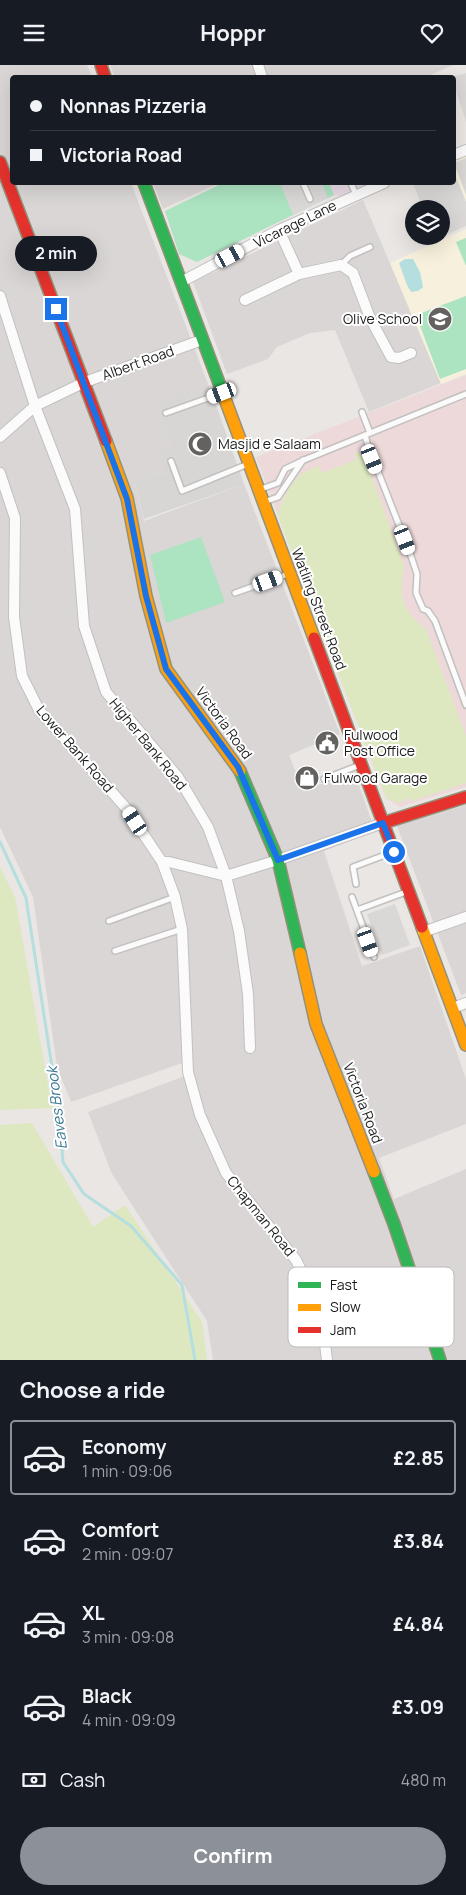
<!DOCTYPE html>
<meta charset="utf-8">
<style>
:root{--surface:#171b24;--page:#242831;--text:#f1f3f6;--muted:#9ea1a6;--line:#363941;--accent:#8c9099}
body{margin:0;font-family:Manrope,sans-serif;background:var(--page);color:var(--text);height:100vh;display:flex;flex-direction:column;font-size:19px;white-space:nowrap}
*{box-sizing:border-box;margin:0}
p{font-size:16px;color:var(--muted)}
.icon{flex:none;width:28px;height:28px;fill:none;stroke:currentColor;stroke-width:2;stroke-linecap:round;stroke-linejoin:round}
.map{position:relative;height:1295px;overflow:hidden}
.sheet{display:flex;flex-direction:column;background:var(--surface);flex:1}
.sheet>*{flex:none}
.hud{position:absolute;left:10px;top:10px;width:446px;height:110px;border-radius:5px;box-shadow:0 5px 20px #0002;display:grid;align-content:center;height:110px;padding:0 20px;background:var(--surface)}
.controls{position:absolute;left:405px;top:135px;display:grid;gap:10px}
.controls a{display:grid;place-items:center;width:45px;height:45px;border-radius:50%;background:var(--surface);box-shadow:0 5px 20px #0002;font-size:25px}
.end{position:absolute;width:22px;height:22px;margin:-11px;border:6px solid #1a73e8;background:#fff;box-shadow:0 0 0 2px #fff}
.from{border-radius:50%}
.bubble{position:absolute;height:35px;border-radius:18px;background:var(--surface);box-shadow:0 5px 20px #0002;font-size:16px;font-weight:700;line-height:35px;text-align:center}
.car{position:absolute;width:15px;height:30px;margin:-15px -8px;border-radius:6px;box-shadow:0 0 4px 1px #0007;background:linear-gradient(#fff 24%,#345 0 40%,#fff 0 76%,#345 0 86%,#fff 0)}
.hud b{display:flex;align-items:center;gap:18px;height:48px;font-size:19px}
.hud b+b{border-top:1px solid var(--line)}
.hud i{width:12px;height:12px;background:var(--text)}
ul{padding:0;list-style:none}
li{display:flex;align-items:center;gap:15px;height:75px;margin:0 10px 8px;padding:0 10px;border:2px solid transparent;border-radius:5px}
li div{flex:1}
li b{display:block;font-size:19px}
li em{font-style:normal;font-weight:700}
li.active{border-color:var(--accent)}
li>.icon{width:45px;height:45px;stroke-width:1.5}
h2{padding:0 20px;font-size:22px;line-height:60px}
.pay{display:flex;align-items:center;gap:12px;height:55px;padding:0 20px;font-size:19px}
.pay p{margin-inline-start:auto}
.action{display:flex;gap:10px;margin-top:auto;padding:10px 20px}
.action a{flex:1;height:58px;border-radius:30px;background:var(--accent);color:#fff;font-size:20px;font-weight:700;line-height:58px;text-align:center}
header{display:flex;justify-content:space-between;align-items:center;height:65px;padding:0 20px;background:var(--surface);font-size:22px;font-weight:700}
.map>svg:first-child{display:block}
.residential{fill:#d9d6d5}
.commercial{fill:#edd9da}
.industrial{fill:#e8dae5}
.education{fill:#f6f0dc}
.religious{fill:#d8d6d5}
.grass{fill:#dde8c0}
.pitch{fill:#ace3c1}
.parking{fill:#dad8d7}
.water{fill:#b5dedf}
.lines{fill:none;stroke-linecap:round;stroke-linejoin:round}
.stream{stroke:#b5dedf;stroke-width:3}
.lane-casing{stroke:#c2c1bf;stroke-width:8}
.street-casing{stroke:#c2c1bf;stroke-width:12}
.fast-casing{stroke:#94917b;stroke-width:14}
.slow-casing{stroke:#94917b;stroke-width:14}
.jam-casing{stroke:#94917b;stroke-width:14}
.lane{stroke:#fcfbfb;stroke-width:5}
.street{stroke:#fcfbfb;stroke-width:10}
.fast{stroke:#30b455;stroke-width:11}
.slow{stroke:#ff9f0a;stroke-width:11}
.jam{stroke:#e5322d;stroke-width:11}
.route{stroke:#1a73e8;stroke-width:6}
.labels{text-anchor:middle;stroke-width:4;stroke-linejoin:round;paint-order:stroke}
.street-label{font-size:14px;fill:#1b1b1b;stroke:#fff}
.poi-label{font-size:14px;fill:#1b1b1b;stroke:#fff;text-anchor:start}
.water-label{font-size:15px;font-style:italic;fill:#3d7a96;stroke:#fff}
.key{fill:#fff;stroke:#bbb;stroke-width:1}
.key-label{font-size:14px;fill:#1b1b1b}
</style>
<header><svg class="icon" aria-label="menu" viewBox="0 0 24 24"><path d="M4 6h16M4 12h16M4 18h16"/></svg>Hoppr<svg class="icon" aria-label="heart" viewBox="0 0 24 24"><path d="M12 20l-8-8c-3-5 5-10 8-4 3-6 11-1 8 4z"/></svg></header>
<div class="map">
<svg width="466" height="1295" viewBox="0 0 466 1295">
<rect width="100%" height="100%" fill="#eae6e3"/>
<path class="residential" d="M0 0H87L92 12H12V118H131L212 329 188 339 184 328 173 381 166 407 135 419 144 456 244 419 340 669 289 690 303 726 354 706 375 766 324 786 362 901 420 881 466 1014V1059L379 1093 394 1134 466 1104V1295H213L207 1256 112 1109 88 1047 185 1011V997L71 1037 57 1002 33 832 0 762Z
M110 0H453L426 12H115Z
M153 118H219L163 144Z
M363 135 441 318 369 347 335 265 310 268 277 282 268 294 227 309 193 217Z
M466 740V928L461 930 397 761Z"/>
<path class="commercial" d="M466 310V722L400 742 386 733 256 392Z"/>
<path class="industrial" d="M329 118H374L341 131 334 130Z"/>
<path class="education" d="M466 90V137L454 107V94Z
M466 164V309L441 319 390 198Z"/>
<path class="religious" d="M184 328 188 339 212 329 244 419 144 454 135 418 166 407 159 387 173 381 158 339Z"/>
<path class="grass" d="M354 387 362 389 365 393 404 501C399 531 401 545 426 564L466 672V718L412 736 410 733 398 738 386 733 278 451C279 439 294 413 304 407 309 405 315 403 319 401L322 408 356 395Z
M0 802 15 832 52 1043 0 1045Z
M32 1058 93 1162 125 1140 202 1257 207 1295H0V1060Z"/>
<path class="pitch" d="M223 118H329L334 130 197 197 179 189 165 146Z
M466 173V201L456 177Z
M466 231V304L440 314 416 250Z
M201 472 225 537 166 558 150 490Z"/>
<path class="parking" d="M466 8V57L454 20V12H451Z
M466 93V130L454 98Z
M454 107 466 137V161L439 173V171H441V144H428L424 135 420 136 413 118H454Z
M280 118H322L328 133 293 150Z
M395 839 410 880 382 890 367 849Z"/>
<path class="water" d="M405 194H413L420 207 423 222 418 226 411 227 407 220 399 198Z"/>
<g class="lines">
<path class="stream" d="M0 777 26 833 60 1054 63 1097 84 1129 131 1161 182 1220 195 1295"/>
<defs>
<path id="lane" d="M303 118 310 134
M351 118 356 130
M341 200 350 191 370 182
M362 347 370 368
M166 348 222 328
M365 370 368 381 410 488 417 509 416 528 423 544 428 546 435 556 466 640
M171 396 182 426 248 399
M261 424 278 418 285 404 304 395 466 329
M264 437 278 432 303 395
M235 528 288 509
M324 714 360 700
M356 819 353 802 393 787
M352 832 374 892
M357 845 406 827
M109 856 175 832
M115 886 182 864"/>
<path id="street" d="M258 0 262 12
M454 90 466 85
M299 209 341 200 353 208 370 253 391 292 399 293 411 288
M181 217 279 165 384 118
M0 231 35 341 75 444 84 561 106 627 178 712 208 762 226 811 239 866 248 929 250 983
M245 235 299 209 279 165
M0 372 35 341 85 317 202 275
M0 408 15 453 14 552 22 611 39 645 126 743 162 797 175 832 182 864 188 1007 200 1050 226 1108 296 1195 321 1247 327 1295
M162 797H169L226 811 278 795 383 758
M423 867 466 852
M453 943 466 938"/>
<path id="fast" d="M144 118 225 334
M240 706 278 795 300 888
M374 1107 394 1159 440 1295"/>
<path id="slow" d="M225 334 314 573
M106 376 127 433 146 531 166 604 240 706
M422 862 466 980
M300 888 316 959 374 1107"/>
<path id="jam" d="M101 0 105 12
M0 97 106 376
M314 573 422 862
M383 758 466 732"/>
</defs>
<use href="#lane" class="lane-casing"/>
<use href="#street" class="street-casing"/>
<use href="#fast" class="fast-casing"/>
<use href="#slow" class="slow-casing"/>
<use href="#jam" class="jam-casing"/>
<use href="#lane" class="lane"/>
<use href="#street" class="street"/>
<use href="#fast" class="fast"/>
<use href="#slow" class="slow"/>
<use href="#jam" class="jam"/>
</g>
<g class="lines">
<path class="route" d="M56 244 127 434 146 531 166 604 238 702 278 795 383 758 394 787"/>
</g>
<defs>
<symbol id="school-disc" viewBox="-11 -11 22 22"><circle r="9.5" fill="#636261" stroke="#fff"/><path d="M0-5L7-2L0 1L-7-2ZM-4 1L0 2.5L4 1V4Q0 6-4 4Z" fill="#fff"/></symbol>
<symbol id="mosque-disc" viewBox="-11 -11 22 22"><circle r="9.5" fill="#636261" stroke="#fff"/><path d="M3.5-4.9A6 6 0 1 0 3.5 4.9A5 5 0 1 1 3.5-4.9Z" fill="#fff"/></symbol>
<symbol id="civic-disc" viewBox="-11 -11 22 22"><circle r="9.5" fill="#636261" stroke="#fff"/><path d="M-.6-6.5H3V-4.5H.6V-3L4-1V1h2V6H-6V1h2V-1L-.6-3ZM-1.2 2.5V6h2.4V2.5Z" fill="#fff"/></symbol>
<symbol id="shop-disc" viewBox="-11 -11 22 22"><circle r="9.5" fill="#636261" stroke="#fff"/><path d="M-5-2.5h2.3a2.7 3.5 0 0 1 5.4 0H5L5.5 6h-11ZM-1.5-2.5h3a1.5 2.3 0 0 0-3 0Z" fill="#fff"/></symbol>
</defs>
<g fill-rule="evenodd">
<use href="#school-disc" x="426" y="240" width="28" height="28"/>
<use href="#mosque-disc" x="186" y="365" width="28" height="28"/>
<use href="#civic-disc" x="313" y="664" width="28" height="28"/>
<use href="#shop-disc" x="293" y="699" width="28" height="28"/>
</g>
<g class="labels">
<g class="street-label">
<text transform="translate(295 159) rotate(-26)" y="5">Vicarage Lane</text>
<text transform="translate(138 298) rotate(-20)" y="5">Albert Road</text>
<text transform="translate(319 544) rotate(69)" y="5">Watling Street Road</text>
<text transform="translate(224 658) rotate(54)" y="5">Victoria Road</text>
<text transform="translate(148 679) rotate(51)" y="5">Higher Bank Road</text>
<text transform="translate(75 684) rotate(49)" y="5">Lower Bank Road</text>
<text transform="translate(363 1038) rotate(69)" y="5">Victoria Road</text>
<text transform="translate(261 1151) rotate(51)" y="5">Chapman Road</text>
</g>
<g class="poi-label">
<text x="422" y="259" text-anchor="end">Olive School</text>
<text x="218" y="384">Masjid e Salaam</text>
<text x="344" y="675">Fulwood<tspan x="344" dy="16">Post Office</tspan></text>
<text x="324" y="718">Fulwood Garage</text>
</g>
<g class="water-label">
<text transform="translate(57 1043) rotate(-97)" y="5">Eaves Brook</text>
</g>
</g>
<rect x="288" y="1202" width="166" height="80" rx="8" class="key"/>
<rect x="298" y="1217" width="23" height="6" fill="#30b455"/>
<rect x="298" y="1239" width="23" height="7" fill="#ff9f0a"/>
<rect x="298" y="1262" width="23" height="6" fill="#e5322d"/>
<g class="key-label">
<text x="330" y="1225">Fast</text>
<text x="330" y="1247">Slow</text>
<text x="330" y="1270">Jam</text>
</g>
</svg>
<div class="controls">
<a><svg class="icon" aria-label="layers" viewBox="0 0 24 24"><path d="M12 4l9 5-9 5-9-5zM3 14l9 5 9-5"/></svg></a>
</div>
<i class="end from" style="left:394px;top:787px"></i>
<i class="end" style="left:56px;top:244px"></i>
<div class="bubble" style="left:15px;top:171px;width:82px">2 min</div>
<i class="car" style="left:230px;top:191px;rotate:62deg"></i>
<i class="car" style="left:222px;top:328px;rotate:249deg"></i>
<i class="car" style="left:372px;top:394px;rotate:158deg"></i>
<i class="car" style="left:405px;top:475px;rotate:159deg"></i>
<i class="car" style="left:268px;top:516px;rotate:70deg"></i>
<i class="car" style="left:135px;top:756px;rotate:327deg"></i>
<i class="car" style="left:368px;top:877px;rotate:160deg"></i>
<div class="hud">
<b><i class="from"></i>Nonnas Pizzeria</b>
<b><i></i>Victoria Road</b>
</div>
</div>
<section class="sheet">
<h2>Choose a ride</h2>
<ul>
<li class="active"><svg class="icon" aria-label="car" viewBox="0 0 24 24"><path d="M5 17H2v-5l4-1 3-4h7l3 4 3 1v5h-3M9 17h6M6 11h13"/><circle cx="7" cy="17" r="2"/><circle cx="17" cy="17" r="2"/></svg><div><b>Economy</b><p>1 min · 09:06</p></div><em>£2.85</em></li>
<li><svg class="icon" aria-label="car" viewBox="0 0 24 24"><path d="M5 17H2v-5l4-1 3-4h7l3 4 3 1v5h-3M9 17h6M6 11h13"/><circle cx="7" cy="17" r="2"/><circle cx="17" cy="17" r="2"/></svg><div><b>Comfort</b><p>2 min · 09:07</p></div><em>£3.84</em></li>
<li><svg class="icon" aria-label="car" viewBox="0 0 24 24"><path d="M5 17H2v-5l4-1 3-4h7l3 4 3 1v5h-3M9 17h6M6 11h13"/><circle cx="7" cy="17" r="2"/><circle cx="17" cy="17" r="2"/></svg><div><b>XL</b><p>3 min · 09:08</p></div><em>£4.84</em></li>
<li><svg class="icon" aria-label="car" viewBox="0 0 24 24"><path d="M5 17H2v-5l4-1 3-4h7l3 4 3 1v5h-3M9 17h6M6 11h13"/><circle cx="7" cy="17" r="2"/><circle cx="17" cy="17" r="2"/></svg><div><b>Black</b><p>4 min · 09:09</p></div><em>£3.09</em></li>
</ul>
<div class="pay"><svg class="icon" aria-label="cash" viewBox="0 0 24 24"><path d="M3 7h18v10H3z"/><circle cx="12" cy="12" r="2"/></svg>Cash<p>480 m</p></div>
<div class="action"><a>Confirm</a></div>
</section>
